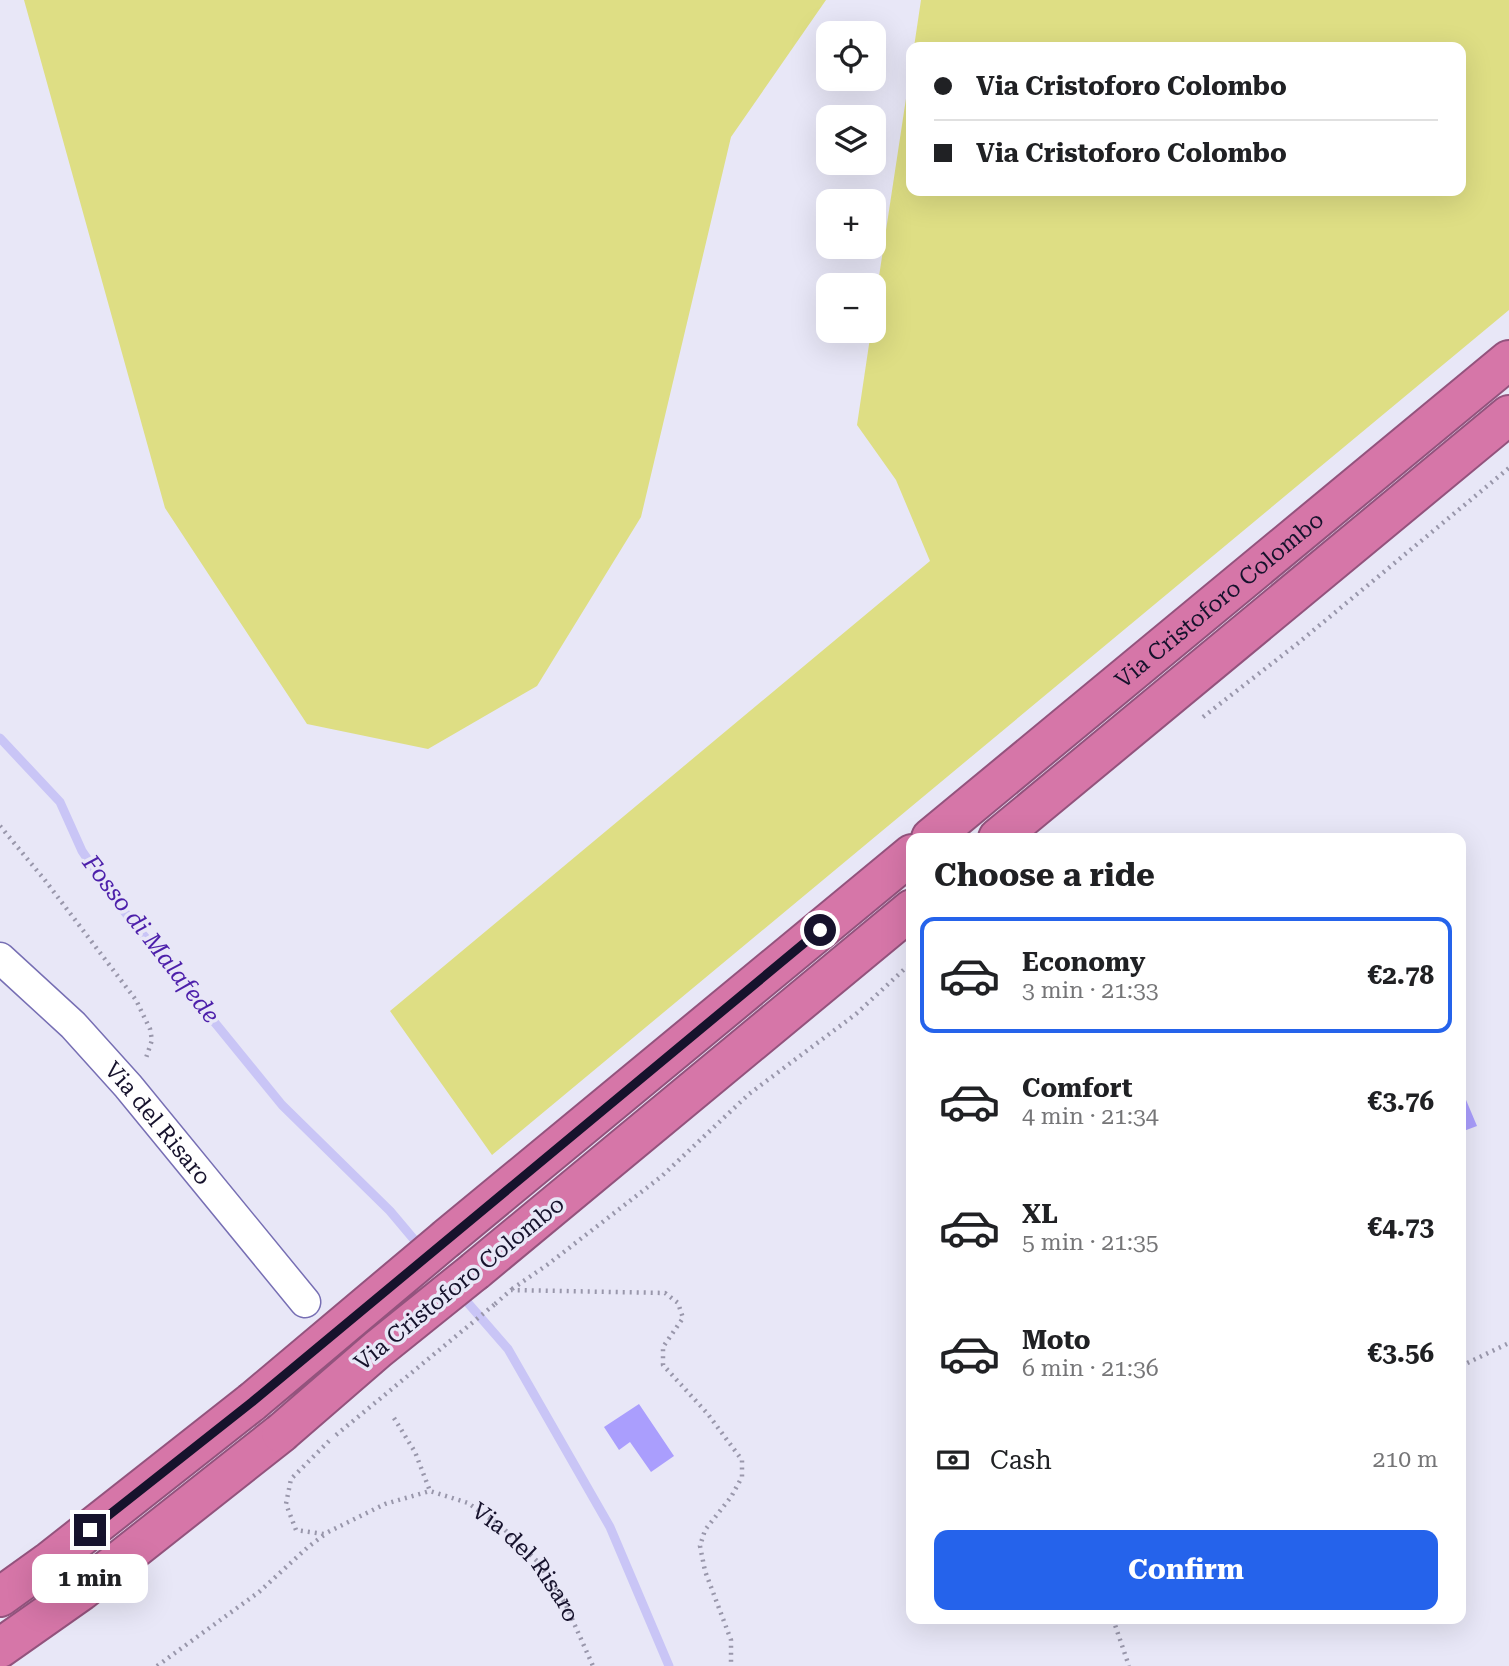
<!DOCTYPE html>
<meta charset="utf-8">
<style>
:root{--surface:#fff;--page:#f2f2f2;--text:#202124;--muted:#757577;--line:#e0e0e0;--accent:#2563eb}
body{margin:0;font-family:"Roboto Serif",serif;background:var(--page);color:var(--text);height:100vh;display:flex;flex-direction:column;font-size:26px;white-space:nowrap}
*{box-sizing:border-box;margin:0}
p{font-size:23px;color:var(--muted)}
.icon{flex:none;width:38px;height:38px;fill:none;stroke:currentColor;stroke-width:2;stroke-linecap:round;stroke-linejoin:round}
.map{position:relative;flex:1;overflow:hidden}
.panel{position:absolute;left:906px;top:833px;width:560px;height:791px;display:flex;flex-direction:column;background:var(--surface);border-radius:14px;box-shadow:0 7px 28px #0002}
.panel>*{flex:none}
.hud{position:absolute;left:906px;top:42px;width:560px;height:154px;border-radius:14px;box-shadow:0 7px 28px #0002;display:grid;align-content:center;height:154px;padding:0 28px;background:var(--surface)}
.fabs{position:absolute;left:816px;top:21px;display:grid;gap:14px}
.fabs a{display:grid;place-items:center;width:70px;height:70px;border-radius:14px;background:var(--surface);box-shadow:0 7px 28px #0002;font-size:35px}
.end{position:absolute;width:32px;height:32px;margin:-16px;border:9px solid #16122c;background:#fff;box-shadow:0 0 0 4px #fff}
.from{border-radius:50%}
.bubble{position:absolute;height:49px;border-radius:14px;background:var(--surface);box-shadow:0 7px 28px #0002;font-size:23px;font-weight:700;line-height:49px;text-align:center}
.hud b{display:flex;align-items:center;gap:24px;height:66px;font-size:26px}
.hud b+b{border-top:2px solid var(--line)}
.hud i{width:18px;height:18px;background:var(--text)}
ul{padding:0;list-style:none}
li{display:flex;align-items:center;gap:21px;height:116px;margin:0 14px 10px;padding:0 14px;border:4px solid transparent;border-radius:14px}
li div{flex:1}
li b{display:block;font-size:26px}
li em{font-style:normal;font-weight:700}
li.on{border-color:var(--accent)}
li>.icon{width:63px;height:63px;stroke-width:1.5}
h2{padding:0 28px;font-size:32px;line-height:84px}
.pay{display:flex;align-items:center;gap:18px;height:77px;padding:0 28px;font-size:26px}
.pay p{margin-inline-start:auto}
.action{display:flex;gap:14px;margin-top:auto;padding:14px 28px}
.action a{flex:1;height:80px;border-radius:14px;background:var(--accent);color:#fff;font-size:28px;font-weight:700;line-height:80px;text-align:center}
.map>svg:first-child{display:block}
.green{fill:#dede84}
.lines{fill:none;stroke-linecap:round;stroke-linejoin:round}
.stream{stroke:#c9c5f6;stroke-width:9}
.building{fill:#aa9efd}
.street-casing{stroke:#776fb4;stroke-width:33}
.highway-casing{stroke:#93537d;stroke-width:42}
.path{stroke:#9997ab;stroke-width:4.5;stroke-dasharray:2 5;stroke-linecap:butt}
.street{stroke:#fff;stroke-width:30}
.highway{stroke:#d676a8;stroke-width:38}
.highway-bridge-casing{stroke:#93537d;stroke-width:42;stroke-linecap:butt}
.path-bridge{stroke:#9997ab;stroke-width:4.5;stroke-dasharray:2 5;stroke-linecap:butt}
.highway-bridge{stroke:#d676a8;stroke-width:38}
.route{stroke:#16122c;stroke-width:9}
.labels{text-anchor:middle;stroke-width:7;stroke-linejoin:round;paint-order:stroke}
.street-label{font-size:23px;fill:#16122c;stroke:#e8e7f7}
.water-label{font-size:24px;font-style:italic;fill:#4c1faa;stroke:#e8e7f7}
</style>
<div class="map">
<svg width="1509" height="1666" viewBox="0 0 1509 1666">
<rect width="100%" height="100%" fill="#e8e7f7"/>
<path class="green" d="M24 0H826L731 137 641 517 537 686 428 749 307 724 165 508Z
M921 0H1509V310L492 1155 390 1011 930 561 896 480 857 425 871 331H873V316L912 59V191H1461V47H914Z"/>
<g class="lines">
<path class="stream" d="M0 738 60 802 82 851 119 905 282 1105 390 1211 422 1249
M461 1295 508 1349 610 1527 669 1666"/>
</g>
<path class="building" d="M1461 1088 1477 1126 1461 1132Z
M639 1404 674 1456 651 1472 630 1442 619 1450 604 1427Z"/>
<g class="lines">
<defs>
<g id="street">
<path id="s2" d="M0 958 73 1025 128 1086 305 1302"/>
</g>
<g id="highway">
<path id="s3" d="M931 838 1509 360"/>
<path d="M998 838 1509 415"/>
<path d="M447 1238 912 854"/>
<path d="M475 1271 912 909"/>
<path d="M0 1597 50 1561 252 1402"/>
<path d="M0 1648 81 1591 281 1433"/>
</g>
</defs>
<use href="#street" class="street-casing"/>
<use href="#highway" class="highway-casing"/>
<g class="path">
<path d="M1203 717 1297 644 1509 468"/>
<path d="M0 826 44 879 136 1000 150 1029 152 1040 145 1061"/>
<path d="M512 1289 547 1265 662 1176 749 1094 856 1014 912 962"/>
<path d="M495 1304 511 1290 665 1293 678 1303 683 1318 663 1347V1365L707 1413 742 1460V1477L731 1497 705 1530 700 1546 705 1571 731 1640V1666"/>
<path d="M1461 1366 1509 1343"/>
<path d="M394 1418 415 1452 430 1491"/>
<path id="s1" d="M329 1441 291 1479 286 1504 296 1530 324 1534 385 1504 430 1491 468 1503 502 1527 538 1562 565 1603 593 1666"/>
<path d="M1113 1619 1129 1666"/>
<path d="M157 1666 259 1592 308 1547 324 1535"/>
</g>
<use href="#street" class="street"/>
<use href="#highway" class="highway"/>
<defs>
<path id="highway-bridge" d="M252 1402 447 1238
M281 1433 378 1349 475 1271"/>
</defs>
<use href="#highway-bridge" class="highway-bridge-casing"/>
<path class="path-bridge" d="M336 1435 495 1304"/>
<use href="#highway-bridge" class="highway-bridge"/>
</g>
<g class="lines">
<path class="route" d="M90 1530 252 1402 820 930"/>
</g>
<g class="labels">
<g class="street-label">
<text dy="8" stroke="none"><textPath href="#s3" startOffset="374">Via Cristoforo Colombo</textPath></text>
<text dy="8" stroke="none"><textPath href="#s2" startOffset="229">Via del Risaro</textPath></text>
<text transform="translate(459 1283) rotate(-39)" y="8">Via Cristoforo Colombo</text>
<text dy="8" stroke="none"><textPath href="#s1" startOffset="374">Via del Risaro</textPath></text>
</g>
<g class="water-label">
<text transform="translate(151 939) rotate(52)" y="8">Fosso di Malafede</text>
</g>
</g>
</svg>
<div class="fabs">
<a><svg class="icon" aria-label="locate" viewBox="0 0 24 24"><circle cx="12" cy="12" r="6"/><path d="M12 2v4M12 18v4M2 12h4M18 12h4"/></svg></a>
<a><svg class="icon" aria-label="layers" viewBox="0 0 24 24"><path d="M12 4l9 5-9 5-9-5zM3 14l9 5 9-5"/></svg></a>
<a>+</a>
<a>−</a>
</div>
<i class="end from" style="left:820px;top:930px"></i>
<i class="end" style="left:90px;top:1530px"></i>
<div class="bubble" style="left:32px;top:1554px;width:116px">1 min</div>
<div class="hud">
<b><i class="from"></i>Via Cristoforo Colombo</b>
<b><i></i>Via Cristoforo Colombo</b>
</div>
<section class="panel">
<h2>Choose a ride</h2>
<ul>
<li class="on"><svg class="icon" aria-label="car" viewBox="0 0 24 24"><path d="M5 17H2v-5l4-1 3-4h7l3 4 3 1v5h-3M9 17h6M6 11h13"/><circle cx="7" cy="17" r="2"/><circle cx="17" cy="17" r="2"/></svg><div><b>Economy</b><p>3 min · 21:33</p></div><em>€2.78</em></li>
<li><svg class="icon" aria-label="car" viewBox="0 0 24 24"><path d="M5 17H2v-5l4-1 3-4h7l3 4 3 1v5h-3M9 17h6M6 11h13"/><circle cx="7" cy="17" r="2"/><circle cx="17" cy="17" r="2"/></svg><div><b>Comfort</b><p>4 min · 21:34</p></div><em>€3.76</em></li>
<li><svg class="icon" aria-label="car" viewBox="0 0 24 24"><path d="M5 17H2v-5l4-1 3-4h7l3 4 3 1v5h-3M9 17h6M6 11h13"/><circle cx="7" cy="17" r="2"/><circle cx="17" cy="17" r="2"/></svg><div><b>XL</b><p>5 min · 21:35</p></div><em>€4.73</em></li>
<li><svg class="icon" aria-label="car" viewBox="0 0 24 24"><path d="M5 17H2v-5l4-1 3-4h7l3 4 3 1v5h-3M9 17h6M6 11h13"/><circle cx="7" cy="17" r="2"/><circle cx="17" cy="17" r="2"/></svg><div><b>Moto</b><p>6 min · 21:36</p></div><em>€3.56</em></li>
</ul>
<div class="pay"><svg class="icon" aria-label="cash" viewBox="0 0 24 24"><path d="M3 7h18v10H3z"/><circle cx="12" cy="12" r="2"/></svg>Cash<p>210 m</p></div>
<div class="action"><a>Confirm</a></div>
</section>
</div>
